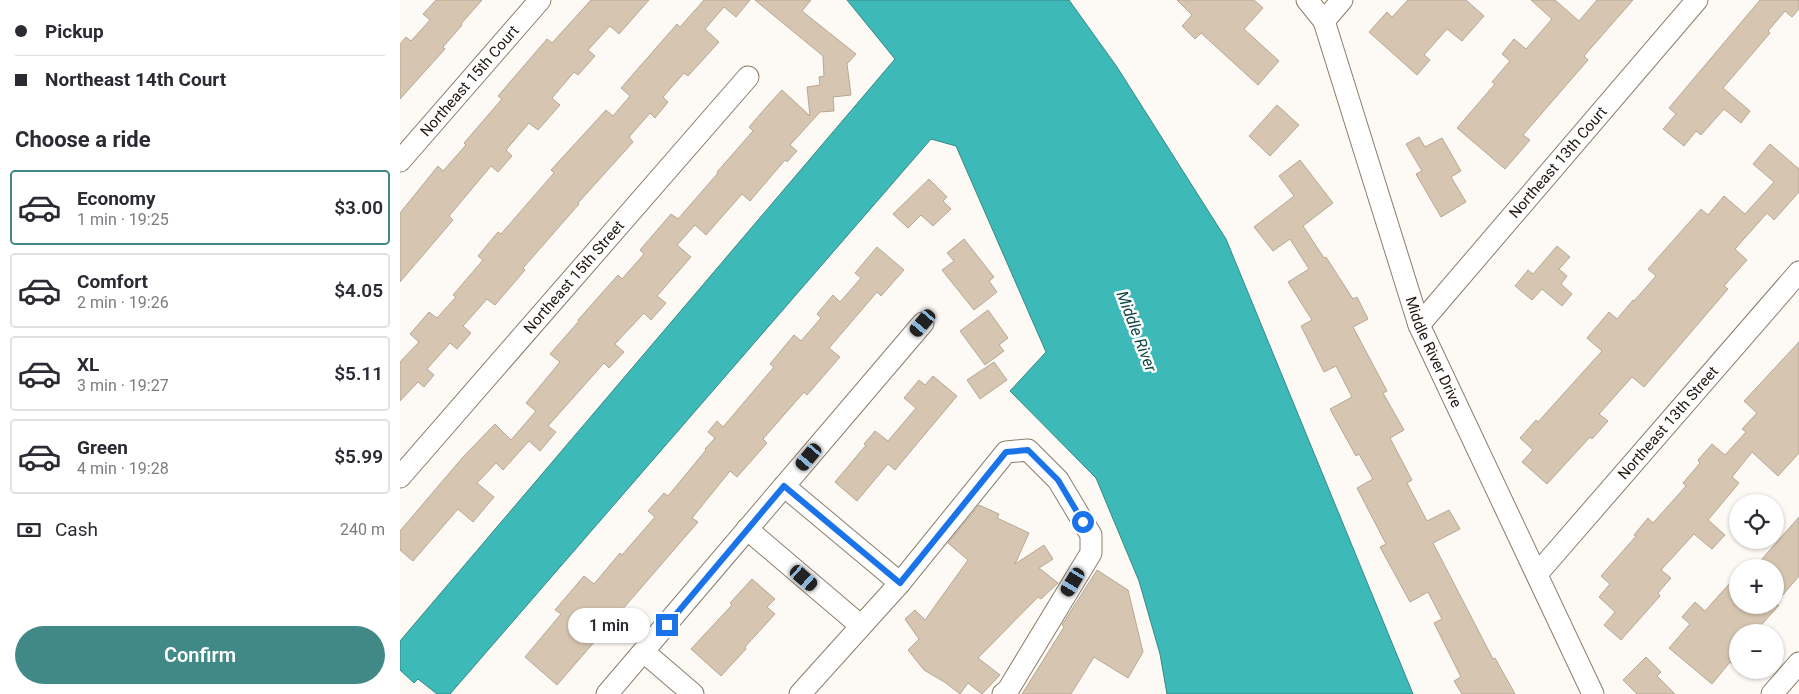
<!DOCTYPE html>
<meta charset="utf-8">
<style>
:root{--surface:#fff;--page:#f7f7f7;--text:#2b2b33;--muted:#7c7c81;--line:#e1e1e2;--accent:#418987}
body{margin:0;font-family:Roboto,sans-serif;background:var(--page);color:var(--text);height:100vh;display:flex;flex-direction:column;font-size:19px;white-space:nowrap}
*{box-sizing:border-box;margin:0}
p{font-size:16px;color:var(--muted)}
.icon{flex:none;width:28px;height:28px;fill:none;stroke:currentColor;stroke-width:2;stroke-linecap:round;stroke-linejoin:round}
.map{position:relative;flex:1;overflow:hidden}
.side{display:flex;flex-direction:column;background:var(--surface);width:400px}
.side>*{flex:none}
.banner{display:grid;align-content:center;height:110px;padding:0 15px;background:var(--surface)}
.tools{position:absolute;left:1329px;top:494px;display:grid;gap:10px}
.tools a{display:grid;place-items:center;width:55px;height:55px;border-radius:50%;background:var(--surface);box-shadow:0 1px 4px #0004;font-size:25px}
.end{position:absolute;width:22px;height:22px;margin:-11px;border:6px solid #1a73e8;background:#fff;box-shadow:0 0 0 2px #fff}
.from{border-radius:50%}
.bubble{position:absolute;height:35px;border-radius:18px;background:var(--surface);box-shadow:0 1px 4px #0004;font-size:16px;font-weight:600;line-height:35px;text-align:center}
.car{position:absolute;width:15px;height:30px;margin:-15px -8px;border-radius:6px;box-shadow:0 0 4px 1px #0007;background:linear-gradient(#222 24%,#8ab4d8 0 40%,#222 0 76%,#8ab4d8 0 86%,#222 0)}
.banner b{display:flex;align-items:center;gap:18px;height:48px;font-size:19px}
.banner b+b{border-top:1px solid var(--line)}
.banner i{width:12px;height:12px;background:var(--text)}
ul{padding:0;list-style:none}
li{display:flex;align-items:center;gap:15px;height:75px;margin:0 10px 8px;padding:0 5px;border:2px solid var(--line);border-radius:5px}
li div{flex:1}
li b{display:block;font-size:19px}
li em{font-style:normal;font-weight:600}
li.current{border-color:var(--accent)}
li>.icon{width:45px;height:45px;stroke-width:1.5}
h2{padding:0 15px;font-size:22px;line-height:60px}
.pay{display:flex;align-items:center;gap:12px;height:55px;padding:0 15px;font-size:19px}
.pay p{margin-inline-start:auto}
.button{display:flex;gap:10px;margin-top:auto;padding:10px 15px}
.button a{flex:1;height:58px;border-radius:30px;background:var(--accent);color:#fff;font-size:20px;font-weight:600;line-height:58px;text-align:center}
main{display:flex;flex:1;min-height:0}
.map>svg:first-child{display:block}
.water{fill:#3db9b8;stroke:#348986}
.building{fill:#d6c6b1;stroke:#b7a894}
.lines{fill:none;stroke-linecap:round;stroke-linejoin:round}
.minor-casing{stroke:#8c7d6a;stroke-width:23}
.minor{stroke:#fff;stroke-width:21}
.route{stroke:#1a73e8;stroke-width:6}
.labels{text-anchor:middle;stroke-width:5;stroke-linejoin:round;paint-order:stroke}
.street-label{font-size:15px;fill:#1e1811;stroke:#fff}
.water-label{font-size:16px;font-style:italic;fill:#0f4645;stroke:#fff}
</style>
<main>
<section class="side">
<div class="banner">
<b><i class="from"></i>Pickup</b>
<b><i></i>Northeast 14th Court</b>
</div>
<h2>Choose a ride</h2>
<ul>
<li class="current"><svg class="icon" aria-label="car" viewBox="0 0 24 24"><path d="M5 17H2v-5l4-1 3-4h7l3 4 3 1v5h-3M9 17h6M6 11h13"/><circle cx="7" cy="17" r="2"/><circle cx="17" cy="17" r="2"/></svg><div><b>Economy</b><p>1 min · 19:25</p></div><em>$3.00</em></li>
<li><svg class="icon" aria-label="car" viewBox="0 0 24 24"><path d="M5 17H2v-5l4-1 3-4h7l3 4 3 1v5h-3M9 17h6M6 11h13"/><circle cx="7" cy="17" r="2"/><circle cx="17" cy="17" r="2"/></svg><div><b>Comfort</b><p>2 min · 19:26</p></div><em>$4.05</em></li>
<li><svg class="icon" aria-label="car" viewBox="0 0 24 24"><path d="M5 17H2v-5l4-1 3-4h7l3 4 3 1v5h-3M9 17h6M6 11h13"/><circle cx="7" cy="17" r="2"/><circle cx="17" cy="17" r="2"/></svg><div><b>XL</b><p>3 min · 19:27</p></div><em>$5.11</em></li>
<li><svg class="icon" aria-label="car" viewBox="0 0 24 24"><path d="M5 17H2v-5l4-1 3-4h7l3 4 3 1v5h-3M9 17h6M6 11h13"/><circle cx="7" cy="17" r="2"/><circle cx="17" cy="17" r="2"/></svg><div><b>Green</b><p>4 min · 19:28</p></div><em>$5.99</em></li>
</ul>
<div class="pay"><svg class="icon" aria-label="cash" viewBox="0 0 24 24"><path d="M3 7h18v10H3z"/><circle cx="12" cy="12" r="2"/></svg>Cash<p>240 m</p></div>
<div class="button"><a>Confirm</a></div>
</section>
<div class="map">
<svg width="1399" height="694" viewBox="0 0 1399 694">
<rect width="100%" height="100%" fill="#fdf9f5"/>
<path class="water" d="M447 0H669L717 67 826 239 1013 694H767L760 654 739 581 696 478 610 391 646 352 556 146 531 139 50 694H37L18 679 14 683 0 670V641L495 59Z"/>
<path class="building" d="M36 0H82L61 24 62 25 43 47 45 49 0 99V44L6 37 11 41 30 20 23 14Z
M191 0H249L219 34 210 26 188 50 195 56 178 75 174 72 152 98 160 105 138 130 129 123 106 150 112 156 98 172 91 166 49 216 53 220 0 282V213L38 166 43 171 66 145 64 143 102 99 98 96 147 39 152 43Z
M304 0H350L336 17 324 7 305 29 319 42 288 76 284 73 263 97 268 102 255 118 250 113 229 137 233 142 178 203 179 204 123 268 125 270 95 305 87 299 63 326 71 333 57 349 50 343 27 369 34 375 24 387 18 382 0 401V362L19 342 10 334 29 312 37 318 56 297 53 295 83 260 78 256 98 232 101 234 154 173 151 170 206 110 213 116 230 96 221 88 277 24 280 27Z
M355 0H411L402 11 456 54 447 64 451 95 433 97 434 111 420 112 390 145 397 151 387 162 385 160 350 201 342 194 306 235 295 225 277 245 291 257 257 296 266 303 251 320 244 313 215 344 224 352 209 368 204 363 148 426 156 432 140 451 129 441 103 470 96 463 77 483 94 497 73 522 58 509 13 561 0 550V531L63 457 95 424 111 440 136 411 126 403 160 362 150 354 179 321 178 320 218 275 222 279 244 254 240 250 271 214 278 219 318 173 317 172 353 131 349 127 369 104 382 90 410 116 407 87 420 85 419 77 424 76 423 56Z
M777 0H854L863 8 844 29 879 61 858 85 801 33 795 39 782 26 792 15Z
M1008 0H1066L1084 16 1062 41 1047 29 1024 55 1030 60 1017 75 969 32 987 12 992 17Z
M1131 0H1155L1179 21 1197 0H1233L1184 56 1188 60 1123 135 1130 140 1105 169 1057 128 1095 84 1092 82 1110 61 1102 54 1114 39 1126 49 1152 19Z
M1360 0H1399V9L1392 17 1385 11 1368 31 1370 33 1323 88 1350 111 1341 123 1324 109 1301 135 1296 131 1284 146 1263 129 1276 114 1269 108Z
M877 105 899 125 870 156 849 136Z
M1019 137 1025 147 1042 138 1061 171 1051 177 1066 202 1041 217 1016 174 1022 171 1006 144Z
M1370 144 1399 169V192L1374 220 1367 213 1335 249 1347 260 1324 286 1328 289 1244 387 1232 377 1199 414 1208 421 1192 439 1190 437 1147 484 1122 462 1133 450 1120 438 1136 420 1138 422 1202 351 1187 338 1209 312 1217 319 1233 300 1234 301 1256 276 1248 269 1301 209 1308 215 1324 196 1345 214 1374 182 1353 164Z
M900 160 933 203 903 226 924 258 926 257 953 299 957 297 968 319 953 327 987 391 983 393 1004 430 990 438 1012 480 1007 483 1027 521 1049 510 1060 529 1033 543 1093 659 1095 658 1115 694H1062L1054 681 1061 677 1034 623 1042 619 1028 592 1010 602 980 547 986 544 957 488 973 479 959 454 956 456 930 409 952 397 936 366 924 372 901 326 912 320 888 282 909 269 890 239 873 251 854 227 894 196 879 176Z
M529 179 547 197 543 201 551 209 533 226 521 215 508 228 493 214Z
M564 239 594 277 589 281 597 292 574 310 542 270 554 261 547 253Z
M1157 246 1170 257 1159 269 1167 276 1161 284 1172 294 1162 306 1142 289 1132 300 1115 286 1128 270 1133 274Z
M477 247 504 270 481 296 477 292 429 348 440 357 407 395 404 392 363 439 367 443 337 477 330 471 292 518 298 522 157 685 125 657 161 614 155 610 184 576 194 584 220 553 222 555 255 517 248 511 264 493 268 496 306 450 305 449 315 438 308 432 317 421 323 427 374 367 370 364 394 335 401 341 421 318 417 314 433 295 440 302 461 278 455 273Z
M588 310 608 338 599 345 604 351 585 365 560 331Z
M1399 342V453L1378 476 1352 452 1332 477 1339 483 1308 520 1325 535 1312 549 1294 534 1261 570 1271 578 1258 593 1260 596 1221 640 1204 625 1215 612 1199 597 1210 584 1201 576 1236 536 1234 535 1248 518 1253 523 1286 486 1283 483 1300 463 1298 460 1312 444 1325 455 1346 432 1342 429 1357 413 1344 401Z
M594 362 607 380 580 399 567 380Z
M533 376 557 396 495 470 488 464 457 501 435 482 466 445 464 444 475 431 488 441 516 408 504 398 519 380 525 385Z
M579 505 599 514 597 518 629 533 615 564 644 545 653 559 639 568 658 583 641 599 638 597 578 658 600 675 582 694 568 683 560 694 546 683 524 670 508 650 519 639 505 619 515 610 525 620 568 560 548 543Z
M1399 517V576L1375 604V568H1354Z
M697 570 728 590 743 652 728 678 694 657 671 694H622L664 627 662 625Z
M1338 574V605H1379L1355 632H1338V668L1330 662 1312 684 1269 648 1290 624 1282 617 1295 602 1305 611Z
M352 579 375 599 367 607 375 614 345 647 346 649 321 676 291 649 332 605 330 603Z
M1246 657 1261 672 1257 676 1275 694H1237L1223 680Z"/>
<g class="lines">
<defs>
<g id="minor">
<path id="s1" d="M907 0 924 21 1019 325 1193 694"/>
<path d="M924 21 942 0"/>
<path id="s2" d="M0 161 140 0"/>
<path id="s3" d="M1019 325 1297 0"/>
<path id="s4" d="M0 477 348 77"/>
<path d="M384 486 500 583"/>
<path d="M347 529 461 626"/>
<path id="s5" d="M1137 574 1399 272"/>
<path d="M244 652 293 694"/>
<path d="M207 694 523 323"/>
<path d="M400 694 500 583 606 452 628 450 658 480 691 535V553L608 690 603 694"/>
<path d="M1372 694 1399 663"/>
</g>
</defs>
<use href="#minor" class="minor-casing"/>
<use href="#minor" class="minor"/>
</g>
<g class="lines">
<path class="route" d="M267 625 384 486 500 583 606 452 628 450 658 480 683 522"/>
</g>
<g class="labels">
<g class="street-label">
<text dy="5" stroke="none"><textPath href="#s2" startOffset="106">Northeast 15th Court</textPath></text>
<text dy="5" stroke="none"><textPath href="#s3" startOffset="214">Northeast 13th Court</textPath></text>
<text dy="5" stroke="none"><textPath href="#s4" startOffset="265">Northeast 15th Street</textPath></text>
<text dy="5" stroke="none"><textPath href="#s1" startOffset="376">Middle River Drive</textPath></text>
<text dy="5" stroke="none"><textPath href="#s5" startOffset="200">Northeast 13th Street</textPath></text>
</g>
<g class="water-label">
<text transform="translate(737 331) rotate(69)" y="6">Middle River</text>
</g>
</g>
</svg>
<div class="tools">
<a><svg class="icon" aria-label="locate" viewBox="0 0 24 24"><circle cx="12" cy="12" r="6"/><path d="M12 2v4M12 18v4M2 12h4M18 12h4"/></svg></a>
<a>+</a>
<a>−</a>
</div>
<i class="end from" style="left:683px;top:522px"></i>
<i class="end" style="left:267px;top:625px"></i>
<div class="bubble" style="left:168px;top:608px;width:82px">1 min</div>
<i class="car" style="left:523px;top:323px;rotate:220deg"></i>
<i class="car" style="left:409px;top:457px;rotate:220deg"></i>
<i class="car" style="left:404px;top:578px;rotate:131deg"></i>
<i class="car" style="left:673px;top:582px;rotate:211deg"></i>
</div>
</main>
